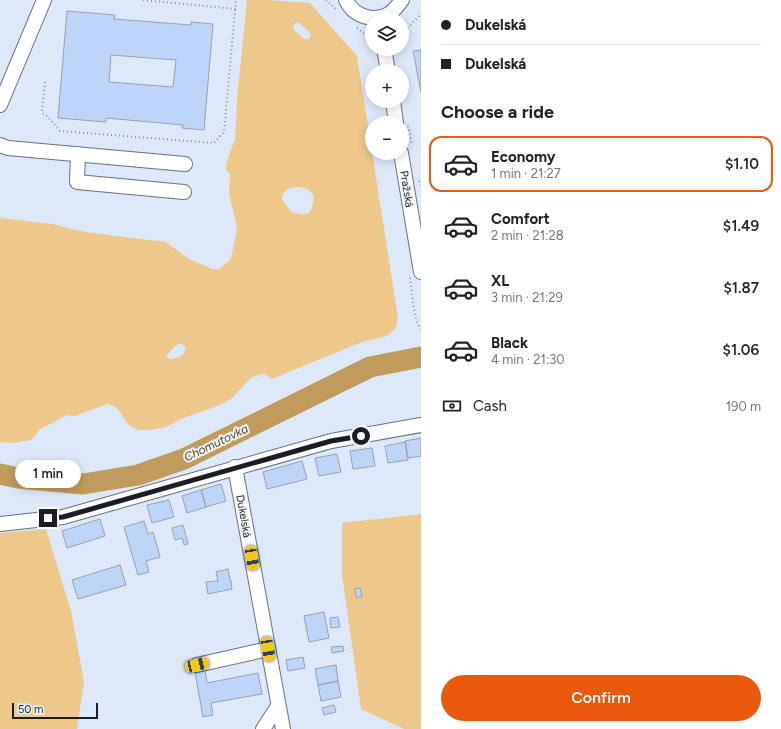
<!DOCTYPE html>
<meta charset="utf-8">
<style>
:root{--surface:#fff;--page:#f6f6f6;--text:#222;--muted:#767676;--line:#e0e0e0;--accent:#ea580c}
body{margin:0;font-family:Figtree,sans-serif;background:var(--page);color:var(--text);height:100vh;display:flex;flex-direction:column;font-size:15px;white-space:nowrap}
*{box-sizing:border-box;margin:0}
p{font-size:13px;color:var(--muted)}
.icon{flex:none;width:22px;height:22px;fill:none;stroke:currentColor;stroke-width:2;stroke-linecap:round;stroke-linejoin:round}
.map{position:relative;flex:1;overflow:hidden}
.drawer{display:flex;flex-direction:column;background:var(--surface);width:360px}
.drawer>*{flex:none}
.guide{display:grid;align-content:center;height:88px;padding:0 20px;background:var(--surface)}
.tools{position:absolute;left:365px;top:12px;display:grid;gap:8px}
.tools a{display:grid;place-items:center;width:44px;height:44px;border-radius:50%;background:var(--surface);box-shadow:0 2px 10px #0003;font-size:20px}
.scale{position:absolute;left:12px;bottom:10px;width:86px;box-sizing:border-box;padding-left:4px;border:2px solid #1a1e24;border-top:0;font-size:11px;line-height:14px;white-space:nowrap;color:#1a1e24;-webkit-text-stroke:3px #f0f5fc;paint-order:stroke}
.end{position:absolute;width:18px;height:18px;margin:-9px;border:5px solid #1a1e24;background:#fff;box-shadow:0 0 0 2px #fff}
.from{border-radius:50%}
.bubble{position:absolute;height:28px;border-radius:14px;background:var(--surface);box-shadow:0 2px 10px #0003;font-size:13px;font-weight:600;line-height:28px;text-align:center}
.car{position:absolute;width:12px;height:24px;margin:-12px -6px;border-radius:5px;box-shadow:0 0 3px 1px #0007;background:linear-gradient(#f5c518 24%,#345 0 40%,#f5c518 0 76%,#345 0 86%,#f5c518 0)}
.guide b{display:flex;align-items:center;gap:14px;height:38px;font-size:15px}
.guide b+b{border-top:1px solid var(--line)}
.guide i{width:10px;height:10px;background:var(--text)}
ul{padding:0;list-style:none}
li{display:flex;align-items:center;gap:12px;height:56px;margin:0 8px 6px;padding:0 12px;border:2px solid transparent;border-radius:12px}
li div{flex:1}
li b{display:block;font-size:15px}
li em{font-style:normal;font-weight:600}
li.selected{border-color:var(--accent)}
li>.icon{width:36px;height:36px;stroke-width:1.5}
h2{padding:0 20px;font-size:18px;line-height:48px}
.pay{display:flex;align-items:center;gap:10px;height:44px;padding:0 20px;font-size:15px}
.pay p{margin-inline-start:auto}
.action{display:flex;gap:8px;margin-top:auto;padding:8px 20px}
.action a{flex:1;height:46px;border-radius:24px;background:var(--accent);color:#fff;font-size:16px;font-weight:600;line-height:46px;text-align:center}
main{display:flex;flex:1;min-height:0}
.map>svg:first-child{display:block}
.green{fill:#eec88b;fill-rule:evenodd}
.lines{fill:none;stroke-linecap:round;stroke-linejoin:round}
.river{stroke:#c09b5c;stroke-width:21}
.building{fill:#bdd5f8;stroke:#95a0b0;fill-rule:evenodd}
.minor-casing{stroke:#66707f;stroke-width:16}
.path{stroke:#858d99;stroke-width:2;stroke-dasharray:1 3;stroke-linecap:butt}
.minor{stroke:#fff;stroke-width:14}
.route{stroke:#1a1e24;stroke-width:5}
.labels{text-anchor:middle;stroke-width:4;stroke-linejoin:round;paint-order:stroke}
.street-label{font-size:11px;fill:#1a1e24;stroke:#f0f5fc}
.water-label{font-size:12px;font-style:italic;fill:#593f0c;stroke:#f0f5fc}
</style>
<main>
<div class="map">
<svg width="421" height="729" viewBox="0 0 421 729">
<rect width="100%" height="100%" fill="#dde8fa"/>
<path class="green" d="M247 0H267L310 3 357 56 398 318 396 328 387 336 362 342 272 379 265 374C249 373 242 390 231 399 221 406 195 414 183 418 177 420 172 425 166 427 159 429 149 430 142 430 119 428 127 407 107 404L75 416 67 415 39 430 35 436 31 440 12 443 0 442V218L52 224 85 232 166 242 189 259 212 269H219L231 259 237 228 229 193 230 173 226 170V164L235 139 237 99ZM295 23H299L309 32 311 36 308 39H304L295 31 293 27ZM298 187C305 188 310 189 314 196 313 208 311 218 297 213 294 213 291 212 289 209 286 206 285 202 282 199 284 189 289 188 298 187ZM181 343 186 348 183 355C177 358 172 361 166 357 170 352 174 345 181 343Z
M421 514V729H404L361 709 342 575V523Z
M46 529 71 611 84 682 77 729H0V533Z"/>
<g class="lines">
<path class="river" d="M0 474 18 478 83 484 138 475 184 459 370 367 421 357"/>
</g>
<path class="building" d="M67 11 115 15 114 19 191 25V22L213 24 204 130 182 128 183 125 106 118V122L58 118ZM111 55 176 60 173 87 109 82Z
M421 50V92L413 51Z
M421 438V456L408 458 405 441Z
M405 442 408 460 388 463 385 446Z
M372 448 375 466 353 469 350 451Z
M337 454 341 472 319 476 315 458Z
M302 461 307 479 267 489 263 472Z
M221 484 226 501 206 507 201 490Z
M201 490 206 507 187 513 182 496Z
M169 500 174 517 152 523 147 505Z
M100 519 105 536 67 548 62 531Z
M144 521 148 534 153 532 160 557 146 561 149 572 138 575 124 527Z
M183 525 188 544 184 545 182 538 175 540 172 528Z
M120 565 126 585 78 599 72 580Z
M228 569 230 580H231L232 589 208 594 206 582 218 581 216 572Z
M360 588 362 597H356L355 589Z
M324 612 329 638 309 642 304 616Z
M338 617 340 627 331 628 330 618Z
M343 646 344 651 332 653 331 647Z
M303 657 305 668 288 671 286 660Z
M336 665 338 681 318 685 315 669Z
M205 670 207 683 258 673 262 694 211 703 213 715 203 717 195 672Z
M338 681 341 697 321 701 318 685Z
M334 705 336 712 324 715 322 708Z"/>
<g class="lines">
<defs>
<path id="minor" d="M346 0C353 16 374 23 389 14 395 10 398 5 402 0
M384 49 388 71
M393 101 396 123
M0 105 44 0
M0 145 8 148 185 164
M401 153 421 272
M78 154 77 182 184 192
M235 467 283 729
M0 524 63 517 331 441 421 425
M197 665 268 649
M263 729 278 706"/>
</defs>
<use href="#minor" class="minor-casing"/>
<path class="path" d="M143 0 236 9
M326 0 336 9
M357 28 367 36 372 45
M402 34 421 14
M45 82 42 113 48 117 60 131 214 143 224 132 236 0
M408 126 412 145
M419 181 421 185
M410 278C412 291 413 320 421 329"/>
<use href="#minor" class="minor"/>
</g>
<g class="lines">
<path class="route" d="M48 518 63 517 331 441 361 436"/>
</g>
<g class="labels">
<g class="street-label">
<text transform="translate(407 189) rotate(81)" y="4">Pražská</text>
<text transform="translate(244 516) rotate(80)" y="4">Dukelská</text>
</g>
<g class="water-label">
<text transform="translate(216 443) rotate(-26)" y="4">Chomutovka</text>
</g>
</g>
</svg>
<div class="tools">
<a><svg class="icon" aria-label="layers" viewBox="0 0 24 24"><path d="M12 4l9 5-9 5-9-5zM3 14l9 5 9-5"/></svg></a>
<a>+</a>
<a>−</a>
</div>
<div class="scale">50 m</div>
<i class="end from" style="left:361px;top:436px"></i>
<i class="end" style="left:48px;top:518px"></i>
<div class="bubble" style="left:15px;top:460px;width:66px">1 min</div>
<i class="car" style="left:252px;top:558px;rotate:170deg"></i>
<i class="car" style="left:268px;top:649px;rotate:170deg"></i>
<i class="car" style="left:197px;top:665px;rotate:77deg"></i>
</div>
<section class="drawer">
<div class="guide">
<b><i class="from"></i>Dukelská</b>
<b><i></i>Dukelská</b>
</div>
<h2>Choose a ride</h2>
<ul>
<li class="selected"><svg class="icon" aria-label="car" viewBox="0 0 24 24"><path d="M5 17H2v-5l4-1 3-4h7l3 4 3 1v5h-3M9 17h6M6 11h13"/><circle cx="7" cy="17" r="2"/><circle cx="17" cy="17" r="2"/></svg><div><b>Economy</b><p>1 min · 21:27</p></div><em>$1.10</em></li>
<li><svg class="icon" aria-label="car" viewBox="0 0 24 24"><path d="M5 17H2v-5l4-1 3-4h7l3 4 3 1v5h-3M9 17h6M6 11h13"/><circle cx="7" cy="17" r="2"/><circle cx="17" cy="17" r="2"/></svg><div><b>Comfort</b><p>2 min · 21:28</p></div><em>$1.49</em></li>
<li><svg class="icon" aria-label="car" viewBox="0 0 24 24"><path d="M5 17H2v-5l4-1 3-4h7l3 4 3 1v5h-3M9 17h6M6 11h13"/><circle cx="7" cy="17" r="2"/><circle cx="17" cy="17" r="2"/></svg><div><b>XL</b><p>3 min · 21:29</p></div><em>$1.87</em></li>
<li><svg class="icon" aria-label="car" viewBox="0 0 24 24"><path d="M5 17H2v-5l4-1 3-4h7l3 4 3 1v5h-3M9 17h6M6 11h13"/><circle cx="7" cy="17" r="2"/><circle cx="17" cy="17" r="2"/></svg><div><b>Black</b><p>4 min · 21:30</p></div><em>$1.06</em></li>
</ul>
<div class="pay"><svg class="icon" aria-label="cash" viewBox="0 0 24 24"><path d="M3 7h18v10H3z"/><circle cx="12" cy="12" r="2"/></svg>Cash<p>190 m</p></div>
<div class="action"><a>Confirm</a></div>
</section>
</main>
